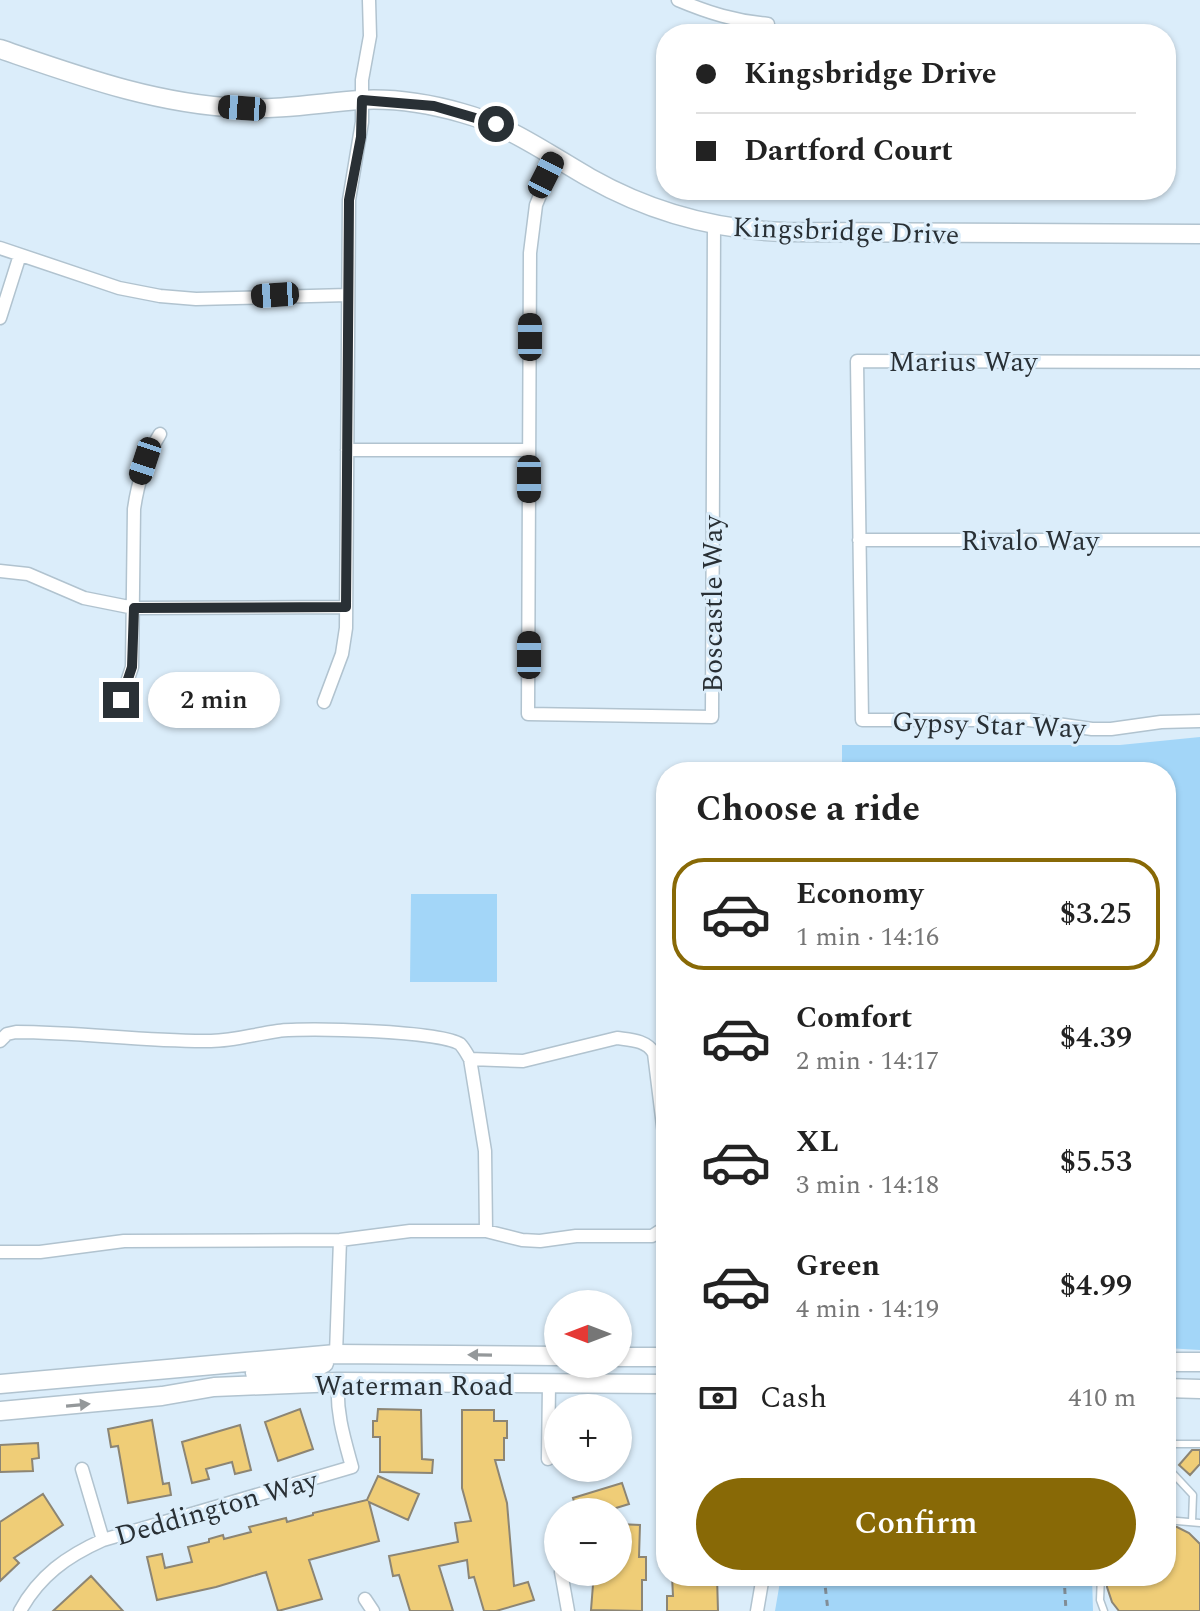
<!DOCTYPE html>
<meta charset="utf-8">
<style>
:root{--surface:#fff;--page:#f6f6f6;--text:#222;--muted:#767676;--line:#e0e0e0;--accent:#886906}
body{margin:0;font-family:Spectral,serif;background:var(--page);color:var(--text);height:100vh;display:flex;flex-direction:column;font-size:30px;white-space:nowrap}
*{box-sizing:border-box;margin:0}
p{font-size:26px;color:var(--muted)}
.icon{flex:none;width:44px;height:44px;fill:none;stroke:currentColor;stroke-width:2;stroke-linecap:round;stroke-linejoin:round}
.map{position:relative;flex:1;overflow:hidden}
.details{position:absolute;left:656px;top:762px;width:520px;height:824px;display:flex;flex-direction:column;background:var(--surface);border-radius:32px;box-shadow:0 2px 6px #0004}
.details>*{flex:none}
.top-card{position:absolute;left:656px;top:24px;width:520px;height:176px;border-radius:32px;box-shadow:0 2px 6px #0004;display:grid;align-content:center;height:176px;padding:0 40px;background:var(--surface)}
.needle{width:52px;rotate:270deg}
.buttons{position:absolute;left:544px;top:1290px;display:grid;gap:16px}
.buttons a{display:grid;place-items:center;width:88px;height:88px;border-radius:50%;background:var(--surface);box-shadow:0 2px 6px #0004;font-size:40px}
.end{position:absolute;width:36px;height:36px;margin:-18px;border:10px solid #293035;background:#fff;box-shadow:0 0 0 4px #fff}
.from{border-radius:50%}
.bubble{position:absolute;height:56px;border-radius:28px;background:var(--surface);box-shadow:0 2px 6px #0004;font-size:26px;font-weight:600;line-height:56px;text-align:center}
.car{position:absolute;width:24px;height:48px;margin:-24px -12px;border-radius:10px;box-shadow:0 0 6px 2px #0007;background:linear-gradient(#222 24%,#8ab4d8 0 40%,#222 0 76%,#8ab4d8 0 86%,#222 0)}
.top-card b{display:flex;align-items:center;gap:28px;height:76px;font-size:30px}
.top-card b+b{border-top:2px solid var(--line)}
.top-card i{width:20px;height:20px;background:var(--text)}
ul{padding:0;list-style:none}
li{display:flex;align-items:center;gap:24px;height:112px;margin:0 16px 12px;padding:0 24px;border:4px solid transparent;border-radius:32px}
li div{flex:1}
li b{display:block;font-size:30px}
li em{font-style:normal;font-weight:600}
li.active{border-color:var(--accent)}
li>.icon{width:72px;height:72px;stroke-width:1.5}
h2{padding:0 40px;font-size:36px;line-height:96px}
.pay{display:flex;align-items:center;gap:20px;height:88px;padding:0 40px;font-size:30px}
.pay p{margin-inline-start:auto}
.button{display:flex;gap:16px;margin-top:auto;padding:16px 40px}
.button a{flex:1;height:92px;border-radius:48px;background:var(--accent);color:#fff;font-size:32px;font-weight:600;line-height:92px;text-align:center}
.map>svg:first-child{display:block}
.green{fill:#a3d6f8}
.building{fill:#efcd77;stroke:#8c8574;stroke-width:2}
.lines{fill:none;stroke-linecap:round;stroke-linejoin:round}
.lane-casing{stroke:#b1c3cf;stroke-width:9}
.street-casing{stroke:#b1c3cf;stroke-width:15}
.secondary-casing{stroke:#b1c3cf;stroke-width:21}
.path{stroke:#818d96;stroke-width:3;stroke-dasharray:6 6;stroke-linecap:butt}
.lane{stroke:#fff;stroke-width:6}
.street{stroke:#fff;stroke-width:12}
.secondary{stroke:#fff;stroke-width:18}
.oneway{fill:#94989a}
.route{stroke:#293035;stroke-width:10}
.labels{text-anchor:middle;stroke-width:6;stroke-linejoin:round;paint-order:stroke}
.street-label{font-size:28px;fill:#293035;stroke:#dbedfa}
</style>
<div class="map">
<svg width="1200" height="1611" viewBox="0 0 1200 1611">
<rect width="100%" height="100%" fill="#dbedfa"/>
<path class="green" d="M1200 737V1350L1166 1348V772H842V745H1120Z
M411 894H497V982H410Z
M781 1576H1092L1093 1611H775Z"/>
<path class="building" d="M300 1409 313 1449 278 1461 265 1422Z
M378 1409 421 1410 422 1459 433 1460 432 1473 380 1472V1437H373V1421H377Z
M462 1410H494V1421H507V1438H504V1460H495L507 1503 514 1586 528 1582 534 1600 496 1611H484L474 1577 469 1578 467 1560 439 1566 453 1611H410L399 1575 393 1576 389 1556 458 1542 455 1523 471 1521 462 1488Z
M152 1420 163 1484 169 1483 171 1495 128 1503 118 1446 111 1447 108 1429Z
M240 1425 251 1470 235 1474 232 1462 206 1469 209 1479 192 1483 182 1442Z
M38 1443 39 1458 32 1459 33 1471 0 1472V1445Z
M1192 1450H1200V1464L1190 1475 1179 1465Z
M378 1476 419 1494 408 1520 369 1502 379 1541 309 1560 322 1599 278 1611 266 1572 216 1587 157 1600 147 1557 162 1554 165 1568 192 1562 188 1547 209 1542V1539L223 1535 224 1539 251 1532 249 1527 286 1518 287 1522 313 1515V1513L367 1500Z
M622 1483 629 1504 603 1512H577L573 1498Z
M43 1494 63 1525 14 1558 19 1563 0 1581V1522Z
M618 1524 640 1525 639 1557H646V1580H642V1611L591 1610 594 1572H618Z
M1166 1526 1177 1527 1189 1533 1200 1544V1611H1119L1112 1602 1107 1587V1576H1166Z
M91 1576 123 1611H53Z
M672 1576H717L718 1611H667V1596H673Z"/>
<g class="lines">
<defs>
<path id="lane" d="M1166 1444H1200
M1166 1466 1193 1495 1192 1522
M1166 1520 1200 1523
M1101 1576 1100 1600 1104 1611"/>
<path id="street" d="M678 0C709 13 735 21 768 24
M556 156 536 205 530 253 528 714 712 717 714 225
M0 248 119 288 160 296 196 299 348 295
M0 318 20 255
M1200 362 857 361 862 720H1029L1092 729H1111L1161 722 1200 721
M347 450H529
M859 540H1200
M0 571 28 574 84 598 134 608 346 607
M121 700 132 667 134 509C138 481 145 458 160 434
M324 702 342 654 346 628 349 200 362 122V80L370 36 369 0
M0 1041 7 1034 16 1032C82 1032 146 1042 211 1041 234 1041 255 1034 278 1031 305 1027 440 1031 460 1044 464 1048 467 1054 470 1059L523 1061 617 1038C631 1040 646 1040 654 1053L666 1150
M470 1059 485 1151 486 1231
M0 1252H40L124 1241 340 1240 410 1231H486L522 1240 540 1241 576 1236H652L666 1227
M336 1354 340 1240
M548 1459 549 1385
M82 1469 103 1540
M557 1548 558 1555
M561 1572 568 1611
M365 1599 373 1611
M20 1611C39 1576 67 1556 103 1540L352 1467C344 1438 336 1413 338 1382
M757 1611 763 1576"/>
<path id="secondary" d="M0 49C79 76 155 104 240 108 280 110 320 103 360 100 394 98 430 104 462 113 510 126 548 154 590 178 652 213 716 230 786 232L1200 234
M618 1357H666
M1166 1362H1200
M255 1373C277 1372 306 1375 324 1363
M0 1384 336 1354 558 1356
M1166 1388 1200 1389
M0 1411 162 1396 214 1387 338 1382 666 1384"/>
</defs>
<use href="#lane" class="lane-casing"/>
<use href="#street" class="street-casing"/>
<use href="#secondary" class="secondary-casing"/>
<path class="path" d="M824 1576 828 1611
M1064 1576 1066 1611"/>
<use href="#lane" class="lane"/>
<use href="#street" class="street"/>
<use href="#secondary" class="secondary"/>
</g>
<defs><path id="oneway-solid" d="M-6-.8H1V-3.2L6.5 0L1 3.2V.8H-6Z" transform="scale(2)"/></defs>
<g class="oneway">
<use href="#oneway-solid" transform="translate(480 1355) rotate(-179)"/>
<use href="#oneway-solid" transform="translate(78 1405) rotate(-5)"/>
</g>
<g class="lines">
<path class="route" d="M121 700 132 667 134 608 346 607 349 200 361 137 362 100 434 106 496 124"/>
</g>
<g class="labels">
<g class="street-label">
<text transform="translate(846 230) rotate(2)" y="10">Kingsbridge Drive</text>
<text x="963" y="371">Marius Way</text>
<text x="1030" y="550">Rivalo Way</text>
<text transform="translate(712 604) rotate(-90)" y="10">Boscastle Way</text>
<text transform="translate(989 724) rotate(2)" y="10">Gypsy Star Way</text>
<text x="414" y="1395">Waterman Road</text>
<text transform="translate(216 1507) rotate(-16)" y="10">Deddington Way</text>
</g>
</g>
</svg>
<div class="buttons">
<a><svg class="needle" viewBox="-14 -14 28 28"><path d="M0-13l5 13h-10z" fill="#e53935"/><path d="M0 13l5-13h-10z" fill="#767676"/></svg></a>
<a>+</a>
<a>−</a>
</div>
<i class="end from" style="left:496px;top:124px"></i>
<i class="end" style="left:121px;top:700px"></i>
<div class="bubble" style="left:148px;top:672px;width:132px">2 min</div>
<i class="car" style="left:242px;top:108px;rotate:274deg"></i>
<i class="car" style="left:546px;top:175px;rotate:27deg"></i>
<i class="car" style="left:275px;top:295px;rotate:266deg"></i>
<i class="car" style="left:530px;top:337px;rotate:0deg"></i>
<i class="car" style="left:145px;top:461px;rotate:198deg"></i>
<i class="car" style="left:529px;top:479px;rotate:180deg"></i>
<i class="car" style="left:529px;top:655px;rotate:0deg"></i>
<div class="top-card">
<b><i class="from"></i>Kingsbridge Drive</b>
<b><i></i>Dartford Court</b>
</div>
<section class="details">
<h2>Choose a ride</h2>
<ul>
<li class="active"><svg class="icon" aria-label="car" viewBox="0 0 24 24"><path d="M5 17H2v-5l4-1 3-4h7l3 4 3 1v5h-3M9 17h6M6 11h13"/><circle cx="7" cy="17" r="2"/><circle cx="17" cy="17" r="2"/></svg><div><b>Economy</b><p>1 min · 14:16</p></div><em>$3.25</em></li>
<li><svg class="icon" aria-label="car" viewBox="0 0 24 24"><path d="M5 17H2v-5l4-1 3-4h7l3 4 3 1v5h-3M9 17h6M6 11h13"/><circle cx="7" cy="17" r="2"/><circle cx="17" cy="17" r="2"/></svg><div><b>Comfort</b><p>2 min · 14:17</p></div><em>$4.39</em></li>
<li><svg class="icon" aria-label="car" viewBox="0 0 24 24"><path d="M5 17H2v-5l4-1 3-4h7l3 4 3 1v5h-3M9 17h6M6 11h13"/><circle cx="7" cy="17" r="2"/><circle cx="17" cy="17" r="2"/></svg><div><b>XL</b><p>3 min · 14:18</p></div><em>$5.53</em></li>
<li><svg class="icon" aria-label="car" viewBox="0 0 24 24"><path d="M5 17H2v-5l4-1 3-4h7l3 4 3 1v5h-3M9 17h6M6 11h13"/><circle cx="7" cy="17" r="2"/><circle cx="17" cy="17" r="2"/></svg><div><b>Green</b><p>4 min · 14:19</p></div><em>$4.99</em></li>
</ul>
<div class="pay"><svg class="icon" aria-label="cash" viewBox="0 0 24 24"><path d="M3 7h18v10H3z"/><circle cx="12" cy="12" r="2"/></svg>Cash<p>410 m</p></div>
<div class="button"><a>Confirm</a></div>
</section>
</div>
